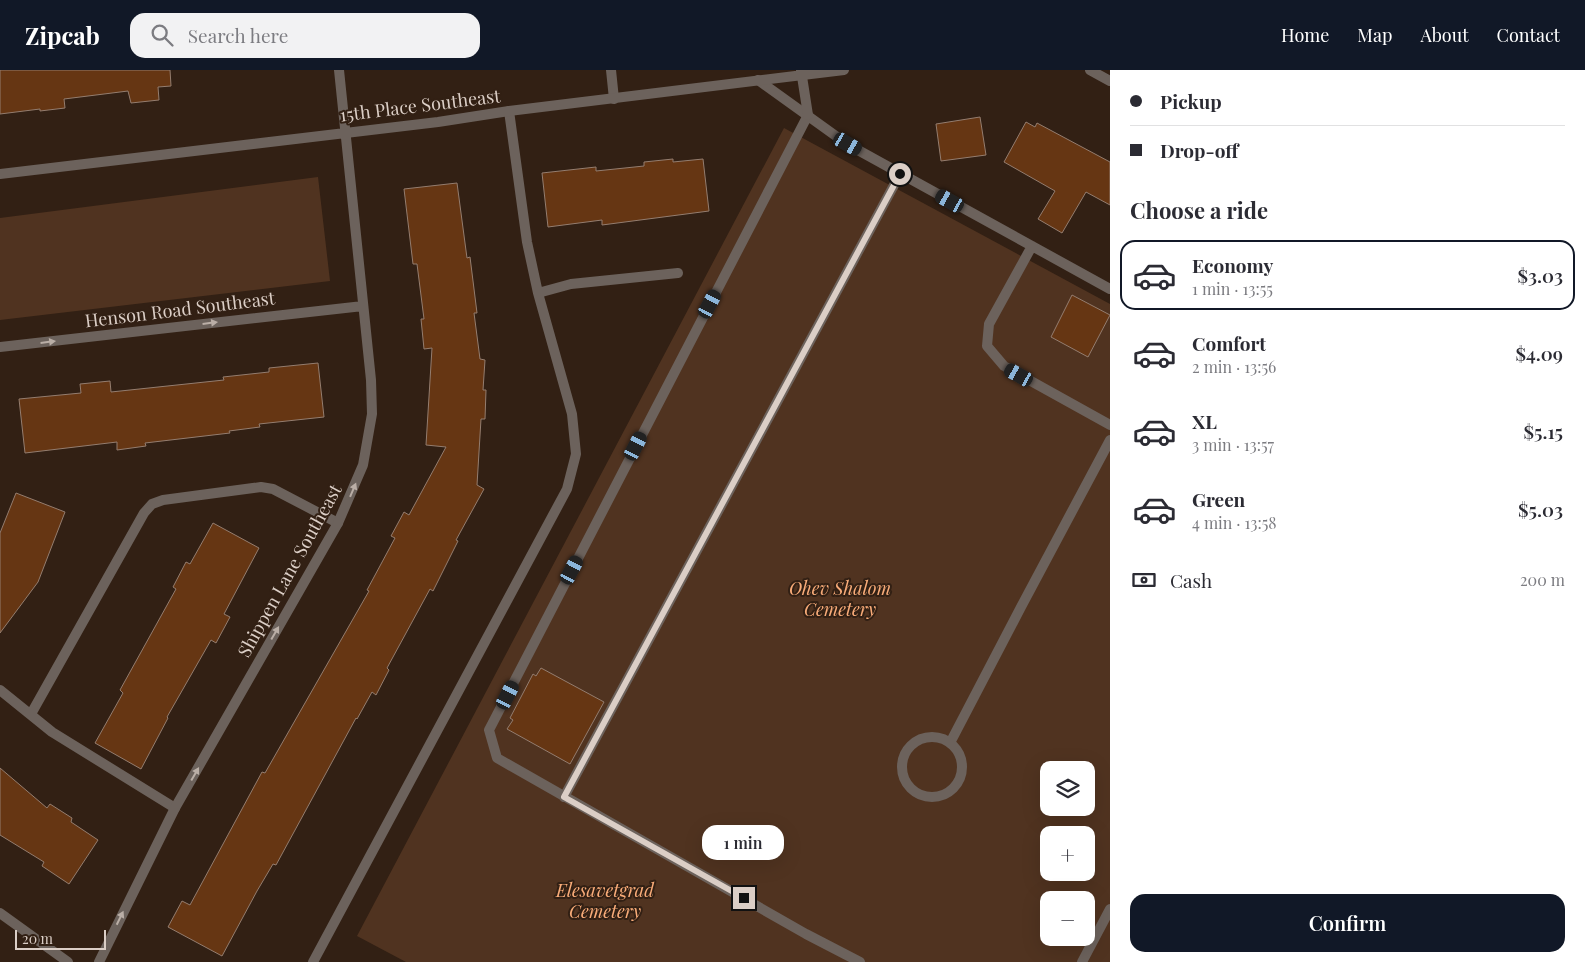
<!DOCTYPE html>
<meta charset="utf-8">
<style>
:root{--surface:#fff;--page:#f2f2f3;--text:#2b2b33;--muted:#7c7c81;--line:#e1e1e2;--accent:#111827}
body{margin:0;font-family:"Playfair Display",serif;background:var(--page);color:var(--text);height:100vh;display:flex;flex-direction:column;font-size:19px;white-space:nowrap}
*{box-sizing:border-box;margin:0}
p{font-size:16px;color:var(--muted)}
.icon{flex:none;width:28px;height:28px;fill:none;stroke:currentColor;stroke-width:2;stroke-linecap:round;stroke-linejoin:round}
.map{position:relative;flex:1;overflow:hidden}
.drawer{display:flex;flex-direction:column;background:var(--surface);width:475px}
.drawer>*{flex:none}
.top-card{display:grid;align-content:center;height:110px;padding:0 20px;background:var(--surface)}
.controls{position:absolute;left:1040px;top:691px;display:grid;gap:10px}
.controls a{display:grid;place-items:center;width:55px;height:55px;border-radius:10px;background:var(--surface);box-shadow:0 5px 20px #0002;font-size:25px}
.scale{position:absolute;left:15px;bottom:12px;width:91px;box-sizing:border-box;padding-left:5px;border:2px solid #dbcec6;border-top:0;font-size:14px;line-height:18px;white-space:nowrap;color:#dbcec6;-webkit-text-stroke:4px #322014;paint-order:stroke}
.end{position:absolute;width:22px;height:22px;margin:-11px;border:6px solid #dbcec6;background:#111;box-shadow:0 0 0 2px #111}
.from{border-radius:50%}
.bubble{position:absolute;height:35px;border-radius:15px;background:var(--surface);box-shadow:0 5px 20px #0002;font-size:16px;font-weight:600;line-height:35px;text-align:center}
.car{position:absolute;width:15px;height:30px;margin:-15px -8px;border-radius:6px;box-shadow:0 0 4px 1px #0007;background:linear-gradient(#222 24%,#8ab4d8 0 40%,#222 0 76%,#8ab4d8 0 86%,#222 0)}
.top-card b{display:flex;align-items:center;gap:18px;height:48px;font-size:19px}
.top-card b+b{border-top:1px solid var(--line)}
.top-card i{width:12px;height:12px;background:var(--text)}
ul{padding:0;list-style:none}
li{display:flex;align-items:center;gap:15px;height:70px;margin:0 10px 8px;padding:0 10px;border:2px solid transparent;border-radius:15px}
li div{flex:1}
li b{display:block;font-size:19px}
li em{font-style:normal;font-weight:600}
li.on{border-color:var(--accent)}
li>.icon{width:45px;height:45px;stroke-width:1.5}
h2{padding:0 20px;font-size:22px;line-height:60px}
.pay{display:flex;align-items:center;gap:12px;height:55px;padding:0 20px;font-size:19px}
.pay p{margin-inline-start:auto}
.cta{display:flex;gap:10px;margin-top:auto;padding:10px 20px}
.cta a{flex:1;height:58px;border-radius:15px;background:var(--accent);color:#fff;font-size:20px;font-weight:600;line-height:58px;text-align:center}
header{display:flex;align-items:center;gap:30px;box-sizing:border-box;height:70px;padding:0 25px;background:var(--accent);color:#fff}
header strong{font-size:24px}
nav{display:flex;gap:28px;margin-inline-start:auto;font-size:18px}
.search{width:350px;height:45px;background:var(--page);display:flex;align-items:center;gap:12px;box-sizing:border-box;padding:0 18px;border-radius:15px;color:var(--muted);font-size:19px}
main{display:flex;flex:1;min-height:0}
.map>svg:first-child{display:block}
.green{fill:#503320;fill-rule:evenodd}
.building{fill:#663613;stroke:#947d6f}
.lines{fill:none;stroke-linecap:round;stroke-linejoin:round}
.lane{stroke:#6c625c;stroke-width:10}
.street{stroke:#6c625c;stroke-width:10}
.oneway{fill:#baaea6}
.route{stroke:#dbcec6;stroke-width:6}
.labels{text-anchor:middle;stroke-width:4;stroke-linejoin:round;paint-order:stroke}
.street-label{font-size:18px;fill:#dbcec6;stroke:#322014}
.park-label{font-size:18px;font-style:italic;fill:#f9ac79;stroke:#322014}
</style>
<header>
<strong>Zipcab</strong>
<div class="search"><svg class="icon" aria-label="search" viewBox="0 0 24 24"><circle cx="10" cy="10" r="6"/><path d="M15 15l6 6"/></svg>Search here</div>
<nav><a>Home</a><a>Map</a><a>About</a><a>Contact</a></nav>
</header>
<main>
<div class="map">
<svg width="1110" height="892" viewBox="0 0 1110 892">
<rect width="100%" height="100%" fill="#322014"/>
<path class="green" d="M784 58 1110 234V892H406L357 866ZM1049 700H1086V738H1049ZM1049 765H1086V802H1049ZM1049 830H1086V868H1049Z
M318 107 330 211 0 250V148Z"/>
<path class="building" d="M0 0H170L171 16 158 17 159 30 131 33 128 21 64 29 65 38 40 41V39L0 44Z
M980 47 986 85 941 91 936 54Z
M1026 52 1035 57 1037 53 1110 92V135L1086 122 1062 163 1038 149 1055 121 1004 92Z
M673 89V92L703 89 709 141 602 155V150L548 157 542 103 596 97V101L644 96V92Z
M457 113 467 188 470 187 477 243H474L480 289 485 290 483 320H486L485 349H481L477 415 484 419 456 470 458 471 433 521 430 519 387 598 389 600 376 625 372 622 357 649 356 648 276 795 273 794 257 821 222 886 168 857 182 831 190 835 262 702 265 703 369 521 367 520 395 468 391 466 404 442 409 445 446 377 426 375 432 278 424 279 421 249H424L417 194H413L404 119Z
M1072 225 1110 245 1088 287 1051 267Z
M318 293 324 347 259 354 260 357 229 361 230 363 145 373 146 376 117 380V372L25 383 19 329 81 323 80 314 110 311 111 322 224 310 223 307 269 302V298Z
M16 423 65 442 38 512 0 563V463Z
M213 453 259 478 224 544 230 547 216 573 211 570 167 647 168 648 141 699 95 673 123 623 120 620 176 519 173 517 186 492 190 494Z
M541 598 604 632 570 694 507 659 513 650 510 648 533 604 536 606Z
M0 698 47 738 50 734 72 748 71 752 98 770 69 814 42 796 44 792 0 765Z"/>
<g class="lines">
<path class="lane" d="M611 0 614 29
M758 10 847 74 1110 219
M808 45 489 660 497 688 806 864 860 892
M1032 176 989 254 987 276 1004 296 1110 355
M538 223 571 214 678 203
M0 620 52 662 175 738
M31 644 144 443 152 434 163 430 261 417 273 419 338 453
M902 697a30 30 0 1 1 60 0a30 30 0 1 1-60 0Z
M950 673 1021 537 1110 370
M564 727 900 104
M313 892 567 419 576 384 572 344 538 223 527 172 509 41
M1082 892 1110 839"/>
<path class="street" d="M801 0 808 45
M1090 0 1110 11
M0 104 438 52 509 41 844 0
M0 277 363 236
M0 843 68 892
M99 892 175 738 338 453 363 395 372 344 371 310 339 0"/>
</g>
<defs><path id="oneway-solid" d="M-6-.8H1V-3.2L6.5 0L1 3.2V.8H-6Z" transform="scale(1.25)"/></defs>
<g class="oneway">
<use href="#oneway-solid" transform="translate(210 253) rotate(-7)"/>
<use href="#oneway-solid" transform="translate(48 272) rotate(-7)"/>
<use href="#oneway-solid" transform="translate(353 420) rotate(-67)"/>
<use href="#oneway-solid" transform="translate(275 563) rotate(-60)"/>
<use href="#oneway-solid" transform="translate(195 704) rotate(-60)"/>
<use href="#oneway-solid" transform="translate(120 848) rotate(-64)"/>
</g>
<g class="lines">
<path class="route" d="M744 828 564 727 900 104"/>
</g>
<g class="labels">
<g class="street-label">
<text transform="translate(420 36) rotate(-7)" y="6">15th Place Southeast</text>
<text transform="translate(180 240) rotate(-7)" y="6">Henson Road Southeast</text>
<text transform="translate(290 501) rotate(-61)" y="6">Shippen Lane Southeast</text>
</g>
<g class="park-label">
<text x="840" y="525">Ohev Shalom<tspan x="840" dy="21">Cemetery</tspan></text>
<text x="605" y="827">Elesavetgrad<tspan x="605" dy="21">Cemetery</tspan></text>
</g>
</g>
</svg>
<div class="controls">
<a><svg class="icon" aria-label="layers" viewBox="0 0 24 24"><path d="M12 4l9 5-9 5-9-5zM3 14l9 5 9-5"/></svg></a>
<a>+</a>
<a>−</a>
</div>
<div class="scale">20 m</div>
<i class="end from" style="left:900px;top:104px"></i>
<i class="end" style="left:744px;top:828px"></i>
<div class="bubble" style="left:702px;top:755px;width:82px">1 min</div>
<i class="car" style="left:848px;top:74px;rotate:120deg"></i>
<i class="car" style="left:950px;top:131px;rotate:299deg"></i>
<i class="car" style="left:710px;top:234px;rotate:28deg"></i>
<i class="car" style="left:1019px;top:305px;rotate:299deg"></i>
<i class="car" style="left:636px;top:376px;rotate:27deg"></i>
<i class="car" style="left:572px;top:500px;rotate:28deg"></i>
<i class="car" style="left:508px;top:625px;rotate:27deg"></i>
</div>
<section class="drawer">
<div class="top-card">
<b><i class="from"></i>Pickup</b>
<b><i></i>Drop-off</b>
</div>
<h2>Choose a ride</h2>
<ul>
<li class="on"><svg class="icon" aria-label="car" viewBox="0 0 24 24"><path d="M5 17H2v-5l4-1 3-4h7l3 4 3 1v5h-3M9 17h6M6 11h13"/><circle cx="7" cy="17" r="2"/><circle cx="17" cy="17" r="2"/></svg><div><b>Economy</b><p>1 min · 13:55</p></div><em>$3.03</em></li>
<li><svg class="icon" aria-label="car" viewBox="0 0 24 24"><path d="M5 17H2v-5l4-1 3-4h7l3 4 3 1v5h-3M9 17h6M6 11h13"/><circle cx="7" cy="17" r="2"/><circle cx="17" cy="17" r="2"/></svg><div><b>Comfort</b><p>2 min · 13:56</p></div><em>$4.09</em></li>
<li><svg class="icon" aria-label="car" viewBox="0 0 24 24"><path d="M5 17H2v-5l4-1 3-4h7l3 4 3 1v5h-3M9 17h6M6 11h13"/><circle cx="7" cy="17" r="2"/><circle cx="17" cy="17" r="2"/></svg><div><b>XL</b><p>3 min · 13:57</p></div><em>$5.15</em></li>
<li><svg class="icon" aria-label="car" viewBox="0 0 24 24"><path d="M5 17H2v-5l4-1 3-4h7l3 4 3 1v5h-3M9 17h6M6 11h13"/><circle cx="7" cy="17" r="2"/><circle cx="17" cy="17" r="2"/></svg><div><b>Green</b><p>4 min · 13:58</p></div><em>$5.03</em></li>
</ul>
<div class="pay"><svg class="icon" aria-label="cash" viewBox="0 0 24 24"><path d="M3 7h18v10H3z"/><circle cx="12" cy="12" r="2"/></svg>Cash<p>200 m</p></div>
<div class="cta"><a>Confirm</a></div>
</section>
</main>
